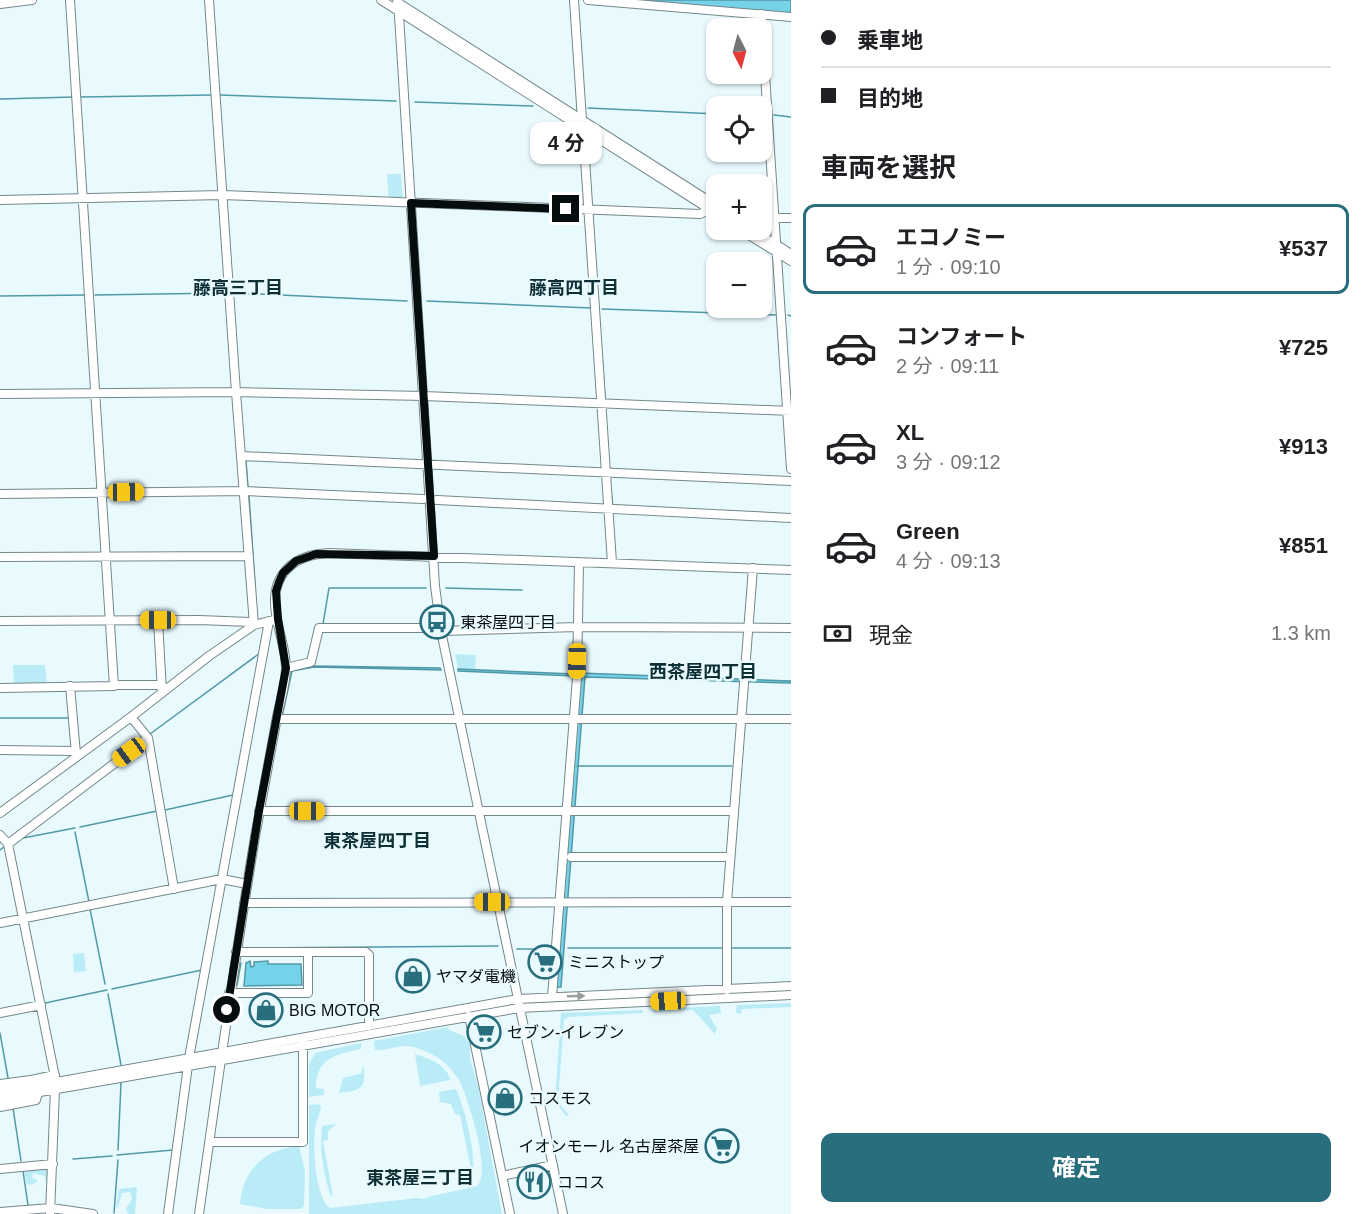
<!DOCTYPE html>
<html lang="ja">
<meta charset="utf-8">
<style>
:root{--surface:#fff;--page:#f2f2f2;--text:#202124;--muted:#757577;--line:#e0e0e0;--accent:#296e7d}
body{margin:0;font-family:Arial,"Noto Sans JP",sans-serif;background:var(--page);color:var(--text);height:100vh;display:flex;flex-direction:column;font-size:22px;white-space:nowrap}
*{box-sizing:border-box;margin:0}
p{font-size:20px;color:var(--muted)}
.icon{flex:none;width:33px;height:33px;fill:none;stroke:currentColor;stroke-width:2;stroke-linecap:round;stroke-linejoin:round}
.map{position:relative;flex:1;overflow:hidden}
.panel{display:flex;flex-direction:column;background:var(--surface);width:570px}
.panel>*{flex:none}
.top-card{display:grid;align-content:center;height:132px;padding:0 30px;background:var(--surface)}
.needle{width:39px;rotate:174deg}
.tools{position:absolute;left:706px;top:18px;display:grid;gap:12px}
.tools a{display:grid;place-items:center;width:66px;height:66px;border-radius:12px;background:var(--surface);box-shadow:0 2px 4px #0004;font-size:30px}
.end{position:absolute;width:27px;height:27px;margin:-14px;border:8px solid #060d0e;background:#fff;box-shadow:0 0 0 3px #fff}
.from{border-radius:50%}
.bubble{position:absolute;height:42px;border-radius:12px;background:var(--surface);box-shadow:0 2px 4px #0004;font-size:20px;font-weight:700;line-height:42px;text-align:center}
.car{position:absolute;width:18px;height:36px;margin:-18px -9px;border-radius:8px;box-shadow:0 0 4px 2px #0007;background:linear-gradient(#f5c518 24%,#345 0 40%,#f5c518 0 76%,#345 0 86%,#f5c518 0)}
.top-card b{display:flex;align-items:center;gap:21px;height:57px;font-size:22px}
.top-card b+b{border-top:2px solid var(--line)}
.top-card i{width:15px;height:15px;background:var(--text)}
ul{padding:0;list-style:none}
li{display:flex;align-items:center;gap:18px;height:90px;margin:0 12px 9px;padding:0 18px;border:3px solid transparent;border-radius:12px}
li div{flex:1}
li b{display:block;font-size:22px}
li em{font-style:normal;font-weight:700}
li.on{border-color:var(--accent)}
li>.icon{width:54px;height:54px;stroke-width:1.5}
h2{padding:0 30px;font-size:27px;line-height:72px}
.pay{display:flex;align-items:center;gap:15px;height:66px;padding:0 30px;font-size:22px}
.pay p{margin-inline-start:auto}
.cta{display:flex;gap:12px;margin-top:auto;padding:12px 30px}
.cta a{flex:1;height:69px;border-radius:12px;background:var(--accent);color:#fff;font-size:24px;font-weight:700;line-height:69px;text-align:center}
main{display:flex;flex:1;min-height:0}
.map>svg:first-child{display:block}
.green{fill:#baecf8}
.water{fill:#74d3e8;stroke:#5398a7;stroke-width:1.5}
.lines{fill:none;stroke-linecap:round;stroke-linejoin:round}
.stream{stroke:#5398a7;stroke-width:1.5}
.minor-casing{stroke:#74878b;stroke-width:10}
.minor{stroke:#fff;stroke-width:8}
.oneway{fill:#9b9e9f}
.route{stroke:#060d0e;stroke-width:8}
.labels{text-anchor:middle;stroke-width:5;stroke-linejoin:round;paint-order:stroke}
.poi-label{font-size:16px;fill:#060d0e;stroke:#e9fafe;text-anchor:start}
.neighbourhood-label{font-size:18px;font-weight:bold;fill:#0e2f36;stroke:#e9fafe}
</style>
<main>
<div class="map">
<svg width="791" height="1214" viewBox="0 0 791 1214">
<rect width="100%" height="100%" fill="#e9fafe"/>
<path class="green" d="M387 174H401L403 200H389Z
M455 654 476 655 475 670 458 669Z
M13 665H45L47 685H14Z
M84 953 86 971 74 972 73 954Z
M791 1003V1007L742 1009 741 1014 736 1013V1008L738 1005Z
M720 1006 721 1013 709 1015 717 1029 715 1034 693 1010 653 1012 654 1009Z
M643 1010V1013L568 1017 564 1020 558 1102 569 1115 566 1116 555 1101 561 1013Z
M448 1027 449 1030 464 1036 470 1045V1058L479 1090 502 1214H309V1105L319 1104 321 1106C320 1114 316 1121 315 1129 313 1147 315 1198 330 1208L417 1198 425 1199 428 1197 477 1186C492 1172 468 1098 459 1080 453 1071 446 1063 437 1057 430 1053 415 1046 407 1046 396 1046 385 1051 375 1050L374 1041Z
M361 1043V1049C336 1054 316 1058 316 1088L324 1089V1095L309 1097V1064L315 1053Z
M415 1054C428 1058 448 1065 450 1080L420 1086Z
M362 1066 364 1068C366 1091 359 1090 339 1093L343 1078 362 1073Z
M455 1089 457 1091C466 1113 476 1153 473 1177L466 1180 465 1173 470 1172V1164L460 1115 455 1114 451 1104 440 1102 439 1092Z
M336 1124 328 1131V1140L323 1141 333 1196 330 1195C324 1173 319 1150 322 1126Z
M299 1146 305 1171 304 1206 301 1209H267L240 1204C243 1169 265 1149 299 1146Z
M48 1167V1183H46L45 1176 33 1173 32 1178 36 1179 37 1182 31 1185 27 1184 24 1171Z
M137 1187 135 1214H128L126 1209 132 1199 130 1192 122 1193 118 1207 116 1208 119 1189Z"/>
<path class="water" d="M619 0H791V15Z
M314 666 440 668 441 670 314 667 292 671 282 717 281 716 289 672 291 670Z
M458 669 574 674V676L458 671Z
M580 673 791 681V683L585 677 561 987H557Z
M250 961 251 967 254 966V962L268 961V964H301L302 985 244 986 246 963Z"/>
<g class="lines">
<path class="stream" d="M220 95 396 101
M81 97 211 95
M0 99 74 97
M415 102 533 106
M588 108 717 114
M774 115 791 117
M236 293 407 301
M95 295 224 293
M0 296 86 295
M427 301 591 308
M602 309 776 315
M788 315 791 316
M602 355 605 399
M246 461 248 487
M611 491 613 507
M249 496 255 584
M446 588 522 590
M323 624 329 588H426
M0 718H70
M150 734 260 653
M577 766H732
M165 810 233 795
M80 827 157 811
M75 832 89 902
M23 838 75 828
M0 850 4 847
M90 909 105 984
M245 948 498 946
M568 948H723
M731 948H791
M517 949H552
M237 985 241 963
M112 989 202 970
M108 994 121 1065
M45 1003 107 990
M0 1033 8 1078
M13 1108 21 1161
M118 1150 121 1083
M117 1155 173 1150
M73 1159 112 1156
M23 1171 28 1205
M114 1213 118 1160"/>
<defs>
<path id="minor" d="M209 0 236 392 254 625
M381 0 717 214
M398 0 435 586 441 631 563 1214
M574 0 582 120
M588 0 791 17
M397 2 717 206
M0 4 32 0
M761 14 791 469
M583 129 612 563
M0 200 222 195 700 214 711 209
M762 217 791 218
M741 230 791 261
M753 230 791 254
M0 394 236 392 424 396 791 411
M242 456 791 481
M0 494 245 491 423 499
M437 500 791 518
M0 557 249 556
M158 620 162 692
M0 621 199 620 250 622 254 625
M286 668 311 662 319 628H431L441 631 578 627 791 628
M114 685H162
M70 686 76 754
M0 688 114 686 70 0
M131 717 148 738 174 889
M277 719H791
M0 750 75 751
M259 811H733
M0 813 131 717 209 656 254 625 274 620
M0 835 8 844 56 1082
M8 844 148 738
M571 857H730
M244 903 791 902
M0 923 222 879 247 884
M236 952H366L369 955V1026
M727 990V902L753 568
M229 993H308V952
M552 997 577 678 579 563
M0 1013 41 1005
M469 1016 510 1214
M31 1080 55 1075
M0 1084 31 1080 40 1085
M0 1092 518 999 791 986
M0 1099 519 1008 791 995
M0 1107 36 1100 38 1092
M210 1142H303V1045
M0 1169 53 1164
M502 1176 553 1165
M0 1212 51 1208 93 1214
M50 1214 55 1089
M168 1214 189 1058 269 621
M199 1214C217 1088 234 963 255 837 262 797 270 757 277 717 280 702 286 684 286 668 286 641 268 610 278 583 287 561 308 554 329 553L791 570"/>
</defs>
<use href="#minor" class="minor-casing"/>
<use href="#minor" class="minor"/>
</g>
<defs><path id="oneway-solid" d="M-6-.8H1V-3.2L6.5 0L1 3.2V.8H-6Z" transform="scale(1.5)"/></defs>
<use class="oneway" href="#oneway-solid" transform="translate(576 996) rotate(-2)"/>
<g class="lines">
<path class="route" d="M227 1010 259 811 286 668 278 619 276 591 279 582 283 573 296 561 316 554 434 556 411 203 566 209"/>
</g>
<defs>
<symbol id="bus-ring" viewBox="-11 -11 22 22"><circle r="9.5" fill="#e9fafe" stroke="#296e7d" stroke-width="1.5"/><path d="M-5-6H5V4H4V6H2V4H-2V6H-4V4H-5ZM-3.5-4V0h7V-4ZM-3.5 1.2v1.5H-2V1.2ZM2 1.2v1.5H3.5V1.2Z" fill="#296e7d"/></symbol>
<symbol id="supermarket-ring" viewBox="-11 -11 22 22"><circle r="9.5" fill="#e9fafe" stroke="#296e7d" stroke-width="1.5"/><path d="M-6-5.5h2.5l.6 2H6L4.5 2H-2.5L-4.4-4H-6ZM-1.5 3.2a1.3 1.3 0 1 0 .1 0ZM3 3.2a1.3 1.3 0 1 0 .1 0Z" fill="#296e7d"/></symbol>
<symbol id="shop-ring" viewBox="-11 -11 22 22"><circle r="9.5" fill="#e9fafe" stroke="#296e7d" stroke-width="1.5"/><path d="M-5-2.5h2.3a2.7 3.5 0 0 1 5.4 0H5L5.5 6h-11ZM-1.5-2.5h3a1.5 2.3 0 0 0-3 0Z" fill="#296e7d"/></symbol>
<symbol id="restaurant-ring" viewBox="-11 -11 22 22"><circle r="9.5" fill="#e9fafe" stroke="#296e7d" stroke-width="1.5"/><path d="M-5-6h1v4h1v-4h1v4h1v-4h1v5L-1.5 .5V6h-2V.5L-5-1ZM5-6V6H3V1.5H1.5Q1.5-4 5-6Z" fill="#296e7d"/></symbol>
</defs>
<g fill-rule="evenodd">
<use href="#bus-ring" x="418" y="603" width="38" height="38"/>
<use href="#supermarket-ring" x="526" y="943" width="38" height="38"/>
<use href="#shop-ring" x="394" y="957" width="38" height="38"/>
<use href="#shop-ring" x="247" y="991" width="38" height="38"/>
<use href="#supermarket-ring" x="465" y="1013" width="38" height="38"/>
<use href="#shop-ring" x="486" y="1079" width="38" height="38"/>
<use href="#supermarket-ring" x="703" y="1127" width="38" height="38"/>
<use href="#restaurant-ring" x="515" y="1163" width="38" height="38"/>
</g>
<g class="labels">
<g class="poi-label">
<text x="460" y="628">東茶屋四丁目</text>
<text x="568" y="968">ミニストップ</text>
<text x="436" y="982">ヤマダ電機</text>
<text x="289" y="1016">BIG MOTOR</text>
<text x="507" y="1038">セブン-イレブン</text>
<text x="528" y="1104">コスモス</text>
<text x="699" y="1152" text-anchor="end">イオンモール 名古屋茶屋</text>
<text x="557" y="1188">ココス</text>
</g>
<g class="neighbourhood-label">
<text x="238" y="294">藤高三丁目</text>
<text x="574" y="294">藤高四丁目</text>
<text x="703" y="678">西茶屋四丁目</text>
<text x="377" y="847">東茶屋四丁目</text>
<text x="420" y="1184">東茶屋三丁目</text>
</g>
</g>
</svg>
<div class="tools">
<a><svg class="needle" viewBox="-14 -14 28 28"><path d="M0-13l5 13h-10z" fill="#e53935"/><path d="M0 13l5-13h-10z" fill="#757577"/></svg></a>
<a><svg class="icon" aria-label="locate" viewBox="0 0 24 24"><circle cx="12" cy="12" r="6"/><path d="M12 2v4M12 18v4M2 12h4M18 12h4"/></svg></a>
<a>+</a>
<a>−</a>
</div>
<i class="end from" style="left:227px;top:1010px"></i>
<i class="end" style="left:566px;top:209px"></i>
<div class="bubble" style="left:530px;top:122px;width:72px">4 分</div>
<i class="car" style="left:126px;top:492px;rotate:89deg"></i>
<i class="car" style="left:158px;top:620px;rotate:270deg"></i>
<i class="car" style="left:577px;top:661px;rotate:181deg"></i>
<i class="car" style="left:129px;top:752px;rotate:234deg"></i>
<i class="car" style="left:307px;top:811px;rotate:90deg"></i>
<i class="car" style="left:492px;top:902px;rotate:270deg"></i>
<i class="car" style="left:668px;top:1001px;rotate:267deg"></i>
</div>
<section class="panel">
<div class="top-card">
<b><i class="from"></i>乗車地</b>
<b><i></i>目的地</b>
</div>
<h2>車両を選択</h2>
<ul>
<li class="on"><svg class="icon" aria-label="car" viewBox="0 0 24 24"><path d="M5 17H2v-5l4-1 3-4h7l3 4 3 1v5h-3M9 17h6M6 11h13"/><circle cx="7" cy="17" r="2"/><circle cx="17" cy="17" r="2"/></svg><div><b>エコノミー</b><p>1 分 · 09:10</p></div><em>¥537</em></li>
<li><svg class="icon" aria-label="car" viewBox="0 0 24 24"><path d="M5 17H2v-5l4-1 3-4h7l3 4 3 1v5h-3M9 17h6M6 11h13"/><circle cx="7" cy="17" r="2"/><circle cx="17" cy="17" r="2"/></svg><div><b>コンフォート</b><p>2 分 · 09:11</p></div><em>¥725</em></li>
<li><svg class="icon" aria-label="car" viewBox="0 0 24 24"><path d="M5 17H2v-5l4-1 3-4h7l3 4 3 1v5h-3M9 17h6M6 11h13"/><circle cx="7" cy="17" r="2"/><circle cx="17" cy="17" r="2"/></svg><div><b>XL</b><p>3 分 · 09:12</p></div><em>¥913</em></li>
<li><svg class="icon" aria-label="car" viewBox="0 0 24 24"><path d="M5 17H2v-5l4-1 3-4h7l3 4 3 1v5h-3M9 17h6M6 11h13"/><circle cx="7" cy="17" r="2"/><circle cx="17" cy="17" r="2"/></svg><div><b>Green</b><p>4 分 · 09:13</p></div><em>¥851</em></li>
</ul>
<div class="pay"><svg class="icon" aria-label="cash" viewBox="0 0 24 24"><path d="M3 7h18v10H3z"/><circle cx="12" cy="12" r="2"/></svg>現金<p>1.3 km</p></div>
<div class="cta"><a>確定</a></div>
</section>
</main>
